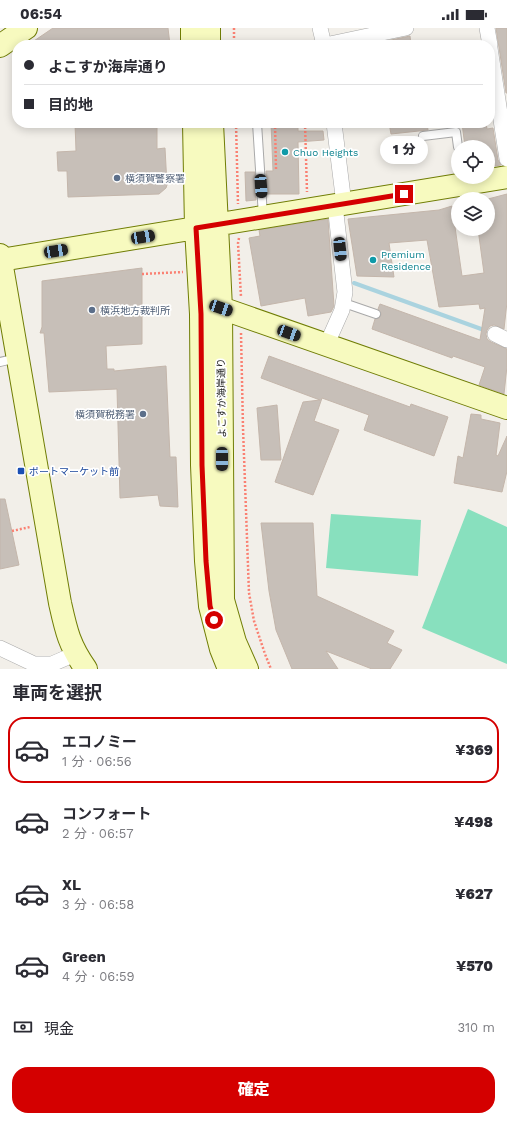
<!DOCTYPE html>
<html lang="ja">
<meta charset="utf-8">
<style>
:root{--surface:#fff;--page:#f2f2f3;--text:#2b2b33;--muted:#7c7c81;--line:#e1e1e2;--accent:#d40000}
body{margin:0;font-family:"Work Sans","Noto Sans JP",sans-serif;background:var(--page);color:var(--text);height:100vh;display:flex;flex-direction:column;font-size:15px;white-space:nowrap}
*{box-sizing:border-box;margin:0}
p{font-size:13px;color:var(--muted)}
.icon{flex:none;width:22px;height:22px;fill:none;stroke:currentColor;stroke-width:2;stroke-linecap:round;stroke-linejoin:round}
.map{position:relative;height:641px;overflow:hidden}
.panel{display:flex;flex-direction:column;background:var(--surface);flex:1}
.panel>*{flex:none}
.hud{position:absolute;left:12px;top:12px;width:483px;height:88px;border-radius:16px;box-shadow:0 2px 10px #0003;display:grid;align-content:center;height:88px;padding:0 12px;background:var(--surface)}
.tools{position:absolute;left:451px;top:112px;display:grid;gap:8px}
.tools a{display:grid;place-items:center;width:44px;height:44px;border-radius:50%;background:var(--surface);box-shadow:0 2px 10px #0003;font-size:20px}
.end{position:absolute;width:18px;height:18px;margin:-9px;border:5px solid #d40000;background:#fff;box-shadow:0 0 0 2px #fff}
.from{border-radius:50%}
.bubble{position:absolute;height:28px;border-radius:14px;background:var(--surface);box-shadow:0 2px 10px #0003;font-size:13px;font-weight:800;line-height:28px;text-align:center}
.car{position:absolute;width:12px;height:24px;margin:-12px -6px;border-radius:5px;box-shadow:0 0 3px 1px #0007;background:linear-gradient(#222 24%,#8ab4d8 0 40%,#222 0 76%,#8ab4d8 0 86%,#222 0)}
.hud b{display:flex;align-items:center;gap:14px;height:38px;font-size:15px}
.hud b+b{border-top:1px solid var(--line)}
.hud i{width:10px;height:10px;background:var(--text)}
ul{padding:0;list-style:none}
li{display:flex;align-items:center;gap:12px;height:66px;margin:0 8px 6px;padding:0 4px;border:2px solid transparent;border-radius:16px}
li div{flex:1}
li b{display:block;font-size:15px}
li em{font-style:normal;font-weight:800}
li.selected{border-color:var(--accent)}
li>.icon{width:36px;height:36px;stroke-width:1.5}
h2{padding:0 12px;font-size:18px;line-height:48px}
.pay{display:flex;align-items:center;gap:10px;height:44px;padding:0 12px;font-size:15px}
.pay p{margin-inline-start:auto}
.action{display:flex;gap:8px;margin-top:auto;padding:8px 12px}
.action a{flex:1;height:46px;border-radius:16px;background:var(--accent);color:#fff;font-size:16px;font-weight:800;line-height:46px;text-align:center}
.status{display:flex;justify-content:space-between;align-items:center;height:28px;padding:0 20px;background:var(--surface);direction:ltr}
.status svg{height:11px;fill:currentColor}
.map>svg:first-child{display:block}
.pitch{fill:#88e0be}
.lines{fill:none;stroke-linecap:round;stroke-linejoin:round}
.stream{stroke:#aad3df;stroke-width:4}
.building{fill:#c7bfb8;stroke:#c4b6ab}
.lane-casing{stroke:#a9a9a9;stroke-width:10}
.street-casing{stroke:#a9a9a9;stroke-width:16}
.secondary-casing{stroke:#707d05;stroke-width:24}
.path{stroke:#fa8072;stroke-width:2.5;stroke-dasharray:2 2;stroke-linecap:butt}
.lane{stroke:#fff;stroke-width:8}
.street{stroke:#fff;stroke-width:15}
.secondary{stroke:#f7fabf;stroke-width:22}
.route{stroke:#d40000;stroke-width:5}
.culture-dot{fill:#0f9aa8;stroke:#fff;stroke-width:1.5}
.service-dot{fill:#5c6f8a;stroke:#fff;stroke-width:1.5}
.transit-dot{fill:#1a4fb4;stroke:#fff;stroke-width:1.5}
.labels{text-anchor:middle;stroke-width:3.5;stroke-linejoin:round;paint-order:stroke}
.culture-label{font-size:10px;fill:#0d838f;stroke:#fff;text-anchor:start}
.service-label{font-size:10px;fill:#4e5e75;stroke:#fff;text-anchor:start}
.street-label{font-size:10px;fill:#222;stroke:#fff}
.transit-label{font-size:10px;fill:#164399;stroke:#fff;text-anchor:start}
</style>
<div class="status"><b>06:54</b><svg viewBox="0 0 49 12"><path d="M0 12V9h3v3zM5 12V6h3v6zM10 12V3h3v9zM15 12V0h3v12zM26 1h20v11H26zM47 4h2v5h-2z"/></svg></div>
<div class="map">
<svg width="507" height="641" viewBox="0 0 507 641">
<rect width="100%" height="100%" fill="#f2efe9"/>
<path class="pitch" d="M468 481 507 499V636L422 600Z
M331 486 421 492 418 548 326 540Z"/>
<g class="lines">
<path class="stream" d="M354 255 484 302"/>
</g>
<path class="building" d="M53 0H168L170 17H28Z
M496 0H507V65H506Z
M410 8 411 17H377V15Z
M75 95H157V121L165 120 167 157 166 160 159 166 68 169 67 143H58L57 124 76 123Z
M271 95H298V103H323L324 112 298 114 299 166H267L266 143H273Z
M389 95H427L428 102 391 106Z
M462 95H486L487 101 493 100 498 132 501 137 488 139V119H465Z
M245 144H255L256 172 246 173Z
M507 166V274L504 301 494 297 490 298 487 302 486 306 487 311 491 314 507 321V338L504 366 479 357 485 339 453 328 452 330 372 301 375 291 379 290 381 287V285L378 281 380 276 480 312 485 280 480 281 479 276 439 279 427 212 389 215 394 249 357 248 348 191 439 182 452 178 462 248 484 245 478 201H488V171Z
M328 191 334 278 331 284 308 288 305 270 261 278 249 210 260 208 259 202Z
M142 240V316L106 318 107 341H114V343L166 338 170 429H176L178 479 160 478 158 467 120 470 117 361 49 364 44 305H40L42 299V253Z
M269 328 410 379 411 376 448 389 434 428 364 402 369 387 322 370 314 393 339 402 313 467 275 454 303 374 320 372 261 350Z
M277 377 281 432H261L257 380Z
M471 386 481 387V391L500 395 496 427 498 428 507 408V443L502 464 454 455 458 428 463 430Z
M0 471H5L19 537 0 541Z
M261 495H313L317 568 394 603 387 615 402 622 390 641H372L326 623 338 641H292L276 602 269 563Z"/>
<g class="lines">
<defs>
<path id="lane" d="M257 95 263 188
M423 108 456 104 458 119
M344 275 376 286
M0 334 17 330"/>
<path id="street" d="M320 0 324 17
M487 0 490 17
M325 17 406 0
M490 20 507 131
M334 95 344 176
M495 306 507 312
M326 318 342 282 345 264 335 177
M0 620 34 636H52L75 626"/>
<path id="secondary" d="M192 0V17
M209 0V17
M0 18 26 0
M194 95 196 200 201 286 202 437 206 533 210 578 221 621 229 641
M212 95 221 280 223 572 235 614 247 641
M0 227 60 575C66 602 69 617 86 641
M1 232 507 149
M221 280 507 380"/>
</defs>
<use href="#lane" class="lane-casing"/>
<use href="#street" class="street-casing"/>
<use href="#secondary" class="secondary-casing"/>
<path class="path" d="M234 0V17
M236 95 238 176
M275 95 276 141
M305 95 307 164
M239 210 238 215 241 269
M142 246 183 244
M241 305 243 400 249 565 254 593 265 626 271 641
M12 503 30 499"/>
<use href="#lane" class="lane"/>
<use href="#street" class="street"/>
<use href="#secondary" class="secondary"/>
</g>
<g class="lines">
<path class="route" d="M214 592 210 578 206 533 202 437 201 286 196 200 404 166"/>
</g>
<g class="culture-dot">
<circle cx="285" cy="124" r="4"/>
<circle cx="373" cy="232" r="4"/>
</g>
<g class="service-dot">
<circle cx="117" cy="150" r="4"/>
<circle cx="92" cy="282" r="4"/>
<circle cx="143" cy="386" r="4"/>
</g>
<rect class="transit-dot" x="17" y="439" width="8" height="8" rx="2"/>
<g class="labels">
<g class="culture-label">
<text x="293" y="128">Chuo Heights</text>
<text x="381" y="230">Premium<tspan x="381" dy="12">Residence</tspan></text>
</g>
<g class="service-label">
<text x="125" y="154">横須賀警察署</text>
<text x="100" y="286">横浜地方裁判所</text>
<text x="135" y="390" text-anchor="end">横須賀税務署</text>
</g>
<g class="street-label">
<text transform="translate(221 370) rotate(-91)" y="4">よこすか海岸通り</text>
</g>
<g class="transit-label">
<text x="29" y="447">ポートマーケット前</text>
</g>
</g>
</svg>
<div class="tools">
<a><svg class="icon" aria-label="locate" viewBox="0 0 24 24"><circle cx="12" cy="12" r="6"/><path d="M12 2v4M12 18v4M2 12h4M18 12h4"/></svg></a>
<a><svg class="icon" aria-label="layers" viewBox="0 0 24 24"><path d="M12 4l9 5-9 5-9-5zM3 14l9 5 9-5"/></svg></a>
</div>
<i class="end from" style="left:214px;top:592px"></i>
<i class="end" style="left:404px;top:166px"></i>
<div class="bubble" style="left:380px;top:108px;width:48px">1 分</div>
<i class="car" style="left:261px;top:158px;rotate:176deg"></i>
<i class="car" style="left:143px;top:209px;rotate:80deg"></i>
<i class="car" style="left:340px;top:221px;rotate:174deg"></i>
<i class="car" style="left:56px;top:223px;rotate:81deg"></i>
<i class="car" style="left:221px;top:280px;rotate:109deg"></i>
<i class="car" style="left:289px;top:305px;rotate:110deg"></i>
<i class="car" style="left:222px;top:431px;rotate:180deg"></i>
<div class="hud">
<b><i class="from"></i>よこすか海岸通り</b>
<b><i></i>目的地</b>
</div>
</div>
<section class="panel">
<h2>車両を選択</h2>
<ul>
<li class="selected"><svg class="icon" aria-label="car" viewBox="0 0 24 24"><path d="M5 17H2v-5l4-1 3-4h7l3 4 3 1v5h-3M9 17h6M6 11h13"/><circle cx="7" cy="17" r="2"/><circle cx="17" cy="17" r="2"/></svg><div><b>エコノミー</b><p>1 分 · 06:56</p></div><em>¥369</em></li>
<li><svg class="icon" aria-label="car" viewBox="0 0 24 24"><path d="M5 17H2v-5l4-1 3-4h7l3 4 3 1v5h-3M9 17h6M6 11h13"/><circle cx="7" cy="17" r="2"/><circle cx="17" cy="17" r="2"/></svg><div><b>コンフォート</b><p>2 分 · 06:57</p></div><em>¥498</em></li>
<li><svg class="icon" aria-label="car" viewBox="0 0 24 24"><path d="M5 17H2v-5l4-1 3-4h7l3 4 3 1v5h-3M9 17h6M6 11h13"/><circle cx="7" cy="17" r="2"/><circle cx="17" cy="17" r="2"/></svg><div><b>XL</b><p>3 分 · 06:58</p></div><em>¥627</em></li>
<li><svg class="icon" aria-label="car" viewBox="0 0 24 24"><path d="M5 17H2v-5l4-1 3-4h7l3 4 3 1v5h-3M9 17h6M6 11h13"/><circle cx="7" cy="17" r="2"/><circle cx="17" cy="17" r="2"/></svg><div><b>Green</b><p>4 分 · 06:59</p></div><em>¥570</em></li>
</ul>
<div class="pay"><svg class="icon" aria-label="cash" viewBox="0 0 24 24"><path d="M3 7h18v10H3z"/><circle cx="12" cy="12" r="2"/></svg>現金<p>310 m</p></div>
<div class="action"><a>確定</a></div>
</section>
